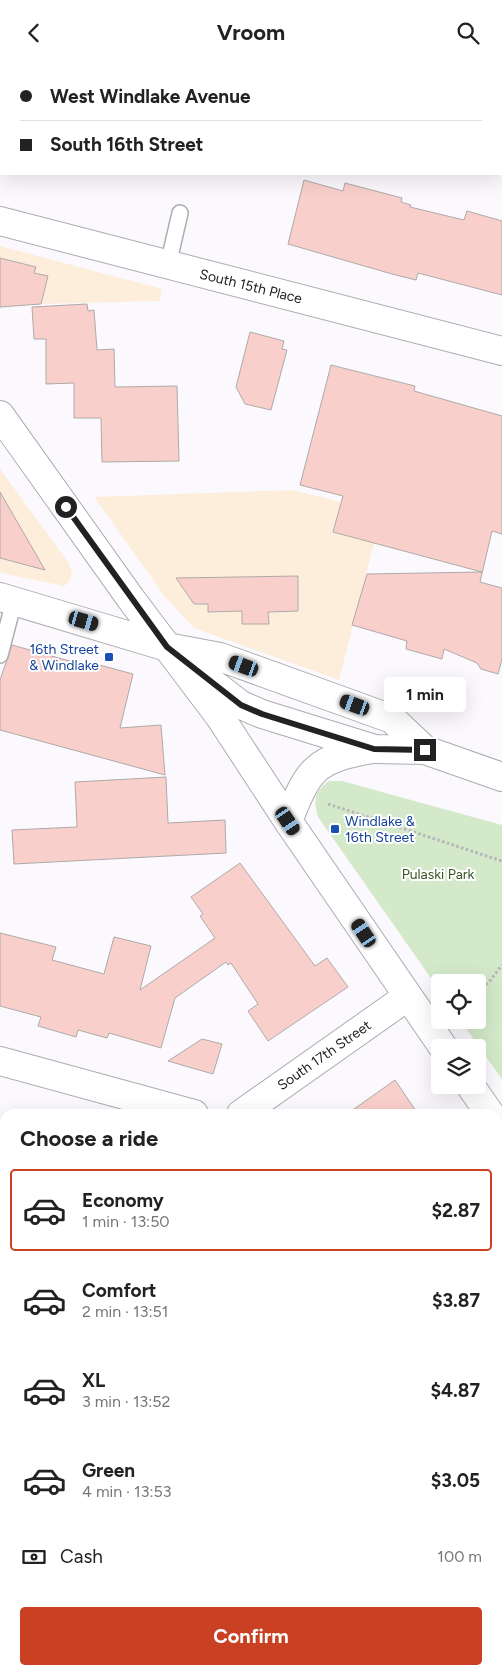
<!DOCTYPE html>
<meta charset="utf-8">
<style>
:root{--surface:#fff;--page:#f2f2f2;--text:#222;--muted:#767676;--line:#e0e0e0;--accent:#ca4023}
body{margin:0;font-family:Figtree,sans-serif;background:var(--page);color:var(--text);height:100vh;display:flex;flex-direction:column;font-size:19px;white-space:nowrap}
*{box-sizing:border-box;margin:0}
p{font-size:16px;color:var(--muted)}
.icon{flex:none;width:28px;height:28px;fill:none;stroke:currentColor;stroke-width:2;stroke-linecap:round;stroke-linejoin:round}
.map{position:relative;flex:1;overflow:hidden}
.panel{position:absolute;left:0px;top:1044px;width:502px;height:566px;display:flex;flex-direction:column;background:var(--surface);border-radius:15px 15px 0 0;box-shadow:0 5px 20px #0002}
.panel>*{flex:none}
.banner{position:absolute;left:0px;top:0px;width:502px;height:110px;box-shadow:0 5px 20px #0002;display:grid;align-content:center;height:110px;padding:0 20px;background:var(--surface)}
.controls{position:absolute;left:431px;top:909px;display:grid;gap:10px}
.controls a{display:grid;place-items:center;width:55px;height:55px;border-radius:5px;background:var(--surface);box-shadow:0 5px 20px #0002;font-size:25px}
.end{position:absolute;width:22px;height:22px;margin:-11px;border:6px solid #222123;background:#fff;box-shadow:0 0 0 2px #fff}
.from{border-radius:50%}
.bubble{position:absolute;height:35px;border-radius:5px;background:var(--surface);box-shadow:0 5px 20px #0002;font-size:16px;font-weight:700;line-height:35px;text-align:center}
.car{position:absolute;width:15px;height:30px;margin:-15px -8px;border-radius:6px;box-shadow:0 0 4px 1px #0007;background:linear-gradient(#222 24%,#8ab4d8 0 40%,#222 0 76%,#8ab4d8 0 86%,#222 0)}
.banner b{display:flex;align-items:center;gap:18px;height:48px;font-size:19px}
.banner b+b{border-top:1px solid var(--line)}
.banner i{width:12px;height:12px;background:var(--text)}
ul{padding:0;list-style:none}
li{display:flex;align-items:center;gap:15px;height:82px;margin:0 10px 8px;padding:0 10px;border:2px solid transparent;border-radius:5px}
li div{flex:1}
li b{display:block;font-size:19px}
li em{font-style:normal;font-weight:700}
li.current{border-color:var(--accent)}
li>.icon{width:45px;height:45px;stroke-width:1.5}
h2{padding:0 20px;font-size:22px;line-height:60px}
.pay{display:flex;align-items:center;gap:12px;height:55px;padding:0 20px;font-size:19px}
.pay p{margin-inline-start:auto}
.button{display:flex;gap:10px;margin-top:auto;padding:10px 20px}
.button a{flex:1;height:58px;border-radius:5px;background:var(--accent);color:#fff;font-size:20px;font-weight:700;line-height:58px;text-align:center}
header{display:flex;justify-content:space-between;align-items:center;height:65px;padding:0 20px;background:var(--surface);font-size:22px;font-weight:700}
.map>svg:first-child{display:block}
.commercial{fill:#fdeedb}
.green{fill:#d4e9ca}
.building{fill:#f9cfcb;stroke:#aeaaa9}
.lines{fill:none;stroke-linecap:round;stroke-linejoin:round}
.lane-casing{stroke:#adacaf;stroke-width:18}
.street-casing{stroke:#adacaf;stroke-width:30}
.secondary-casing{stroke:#adacaf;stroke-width:30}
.path{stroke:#b6b5b8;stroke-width:3;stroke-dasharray:2.5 2.5;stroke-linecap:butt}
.lane{stroke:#fff;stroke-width:15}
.street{stroke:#fff;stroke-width:28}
.secondary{stroke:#fff;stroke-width:28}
.route{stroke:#222123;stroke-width:6}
.transit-dot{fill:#1a4fb4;stroke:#fff;stroke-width:2}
.labels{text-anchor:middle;stroke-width:4;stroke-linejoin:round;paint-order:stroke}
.street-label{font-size:14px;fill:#222123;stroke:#fff}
.transit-label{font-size:14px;fill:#164399;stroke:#fff;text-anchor:end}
.park-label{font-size:14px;fill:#345621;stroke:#fff}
</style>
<header><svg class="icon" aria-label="back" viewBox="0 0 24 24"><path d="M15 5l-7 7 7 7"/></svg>Vroom<svg class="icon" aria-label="search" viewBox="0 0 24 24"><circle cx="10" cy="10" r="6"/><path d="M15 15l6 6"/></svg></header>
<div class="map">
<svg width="502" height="1609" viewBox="0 0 502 1609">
<rect width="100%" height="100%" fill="#fbf9fd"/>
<path class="commercial" d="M0 181 162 224 159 236 0 240Z
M0 404 68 497 72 507 70 516 64 521 0 508Z
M292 425 382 447 339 615 194 563 166 533 94 432Z"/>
<path class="green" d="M329 716H342L502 760V1014L460 955H478V918H440V926L318 752C313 735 314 726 329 716Z"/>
<path class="building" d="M304 115 343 126 345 118 402 133 401 137 411 140 410 142 464 155 467 146 502 156V230L418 208 416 215 392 209 288 179Z
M0 193 36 202 34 208 48 211 41 239 0 242Z
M87 239 88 246 94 245 97 285 114 284 115 322 177 321 179 396 102 397 101 353H74V318L46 319V274H34L32 242Z
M250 267 284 276 282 284 287 285 271 345 245 339 236 322Z
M331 300 415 321 414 326 502 351V469L492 466 480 517 502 523V594L498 609 481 604 477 598 444 584 442 594 406 584 407 576 352 560 367 509 482 507 333 467 343 431 300 420Z
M0 427 45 505 0 493Z
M298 511V546L268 547 269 559H242V546L208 547V539H194L176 513Z
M12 580 84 600 85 596 133 609 120 663 161 660 165 710 0 665V615Z
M166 712 168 758 225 755 226 788 14 799 12 765 77 762 75 717Z
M240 798 315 901 327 893 348 922 268 976 248 946 258 939 231 898 228 900 226 897 175 933 161 983 109 968 107 973 78 965 76 972 38 961 41 952 0 941V868L56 882 52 895 104 909 114 872 151 881 140 925 215 873 200 851 203 849 191 832Z
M202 974 222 979 213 1009 168 996Z
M395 1015 418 1049H347Z"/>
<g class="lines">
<defs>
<path id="lane" d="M501 55H502
M168 200 180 148
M0 590 14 536
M0 1201 5 1202
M498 1460 502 1467"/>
<path id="street" d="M0 156 502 286
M0 996 194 1049
M241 1049 407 932
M0 1401 5 1403
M498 1537 502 1539
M325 1609 326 1605"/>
<path id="secondary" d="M0 350 131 534 220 652 288 756 443 982
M0 532 167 582 220 592 392 654 425 685
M197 606 241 640 262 649 375 684 425 685 502 712
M288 756C309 703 315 694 373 684
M470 1020 490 1049"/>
</defs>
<use href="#lane" class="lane-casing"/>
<use href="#street" class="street-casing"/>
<use href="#secondary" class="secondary-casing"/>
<path class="path" d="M24 1 25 0
M100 1V0
M0 24 1 23
M328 739 502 796
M478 926 489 917 502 900"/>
<use href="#lane" class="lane"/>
<use href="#street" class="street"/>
<use href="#secondary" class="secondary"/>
</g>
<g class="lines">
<path class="route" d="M66 442 167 582 241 640 262 649 374 684 425 685"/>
</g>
<g class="transit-dot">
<rect x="104" y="587" width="10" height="10" rx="2.5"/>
<rect x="330" y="759" width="10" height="10" rx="2.5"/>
</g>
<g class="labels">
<g class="street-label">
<text transform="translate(251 221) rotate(14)" y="5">South 15th Place</text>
<text transform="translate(324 990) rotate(-35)" y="5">South 17th Street</text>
</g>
<g class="transit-label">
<text x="99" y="589">16th Street<tspan x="99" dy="16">&amp; Windlake</tspan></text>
<text x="345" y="761" text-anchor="start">Windlake &amp;<tspan x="345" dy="16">16th Street</tspan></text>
</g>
<g class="park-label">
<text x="438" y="814">Pulaski Park</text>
</g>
</g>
</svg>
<div class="controls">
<a><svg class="icon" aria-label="locate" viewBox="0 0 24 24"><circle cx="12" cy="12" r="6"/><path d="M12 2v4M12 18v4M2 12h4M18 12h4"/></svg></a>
<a><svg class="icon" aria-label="layers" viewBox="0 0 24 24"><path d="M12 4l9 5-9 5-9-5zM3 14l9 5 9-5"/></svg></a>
</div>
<i class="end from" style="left:66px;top:442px"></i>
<i class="end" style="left:425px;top:685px"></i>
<div class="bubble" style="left:384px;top:612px;width:82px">1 min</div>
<i class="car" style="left:84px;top:556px;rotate:106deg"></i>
<i class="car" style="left:244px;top:601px;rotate:290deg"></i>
<i class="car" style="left:355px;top:640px;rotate:290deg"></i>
<i class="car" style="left:288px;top:756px;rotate:146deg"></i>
<i class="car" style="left:364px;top:868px;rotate:326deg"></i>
<div class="banner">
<b><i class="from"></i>West Windlake Avenue</b>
<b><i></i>South 16th Street</b>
</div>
<section class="panel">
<h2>Choose a ride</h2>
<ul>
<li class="current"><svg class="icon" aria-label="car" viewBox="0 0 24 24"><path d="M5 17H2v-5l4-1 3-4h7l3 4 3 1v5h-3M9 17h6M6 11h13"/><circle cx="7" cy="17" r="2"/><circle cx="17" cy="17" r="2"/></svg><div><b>Economy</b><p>1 min · 13:50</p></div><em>$2.87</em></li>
<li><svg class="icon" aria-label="car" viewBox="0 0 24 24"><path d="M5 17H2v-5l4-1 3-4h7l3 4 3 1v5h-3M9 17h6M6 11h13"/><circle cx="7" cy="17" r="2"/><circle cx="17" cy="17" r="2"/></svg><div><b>Comfort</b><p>2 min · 13:51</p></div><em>$3.87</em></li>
<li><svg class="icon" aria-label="car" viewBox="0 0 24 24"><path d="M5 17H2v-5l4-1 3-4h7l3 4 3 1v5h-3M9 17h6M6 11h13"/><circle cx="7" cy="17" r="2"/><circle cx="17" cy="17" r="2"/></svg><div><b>XL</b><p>3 min · 13:52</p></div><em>$4.87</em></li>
<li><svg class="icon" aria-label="car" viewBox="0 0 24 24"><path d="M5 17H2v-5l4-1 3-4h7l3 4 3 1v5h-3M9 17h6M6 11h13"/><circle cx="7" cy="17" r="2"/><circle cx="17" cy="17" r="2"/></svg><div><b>Green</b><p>4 min · 13:53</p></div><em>$3.05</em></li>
</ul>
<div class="pay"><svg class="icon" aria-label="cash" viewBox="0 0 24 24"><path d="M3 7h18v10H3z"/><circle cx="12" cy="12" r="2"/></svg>Cash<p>100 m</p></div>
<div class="button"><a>Confirm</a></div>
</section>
</div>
